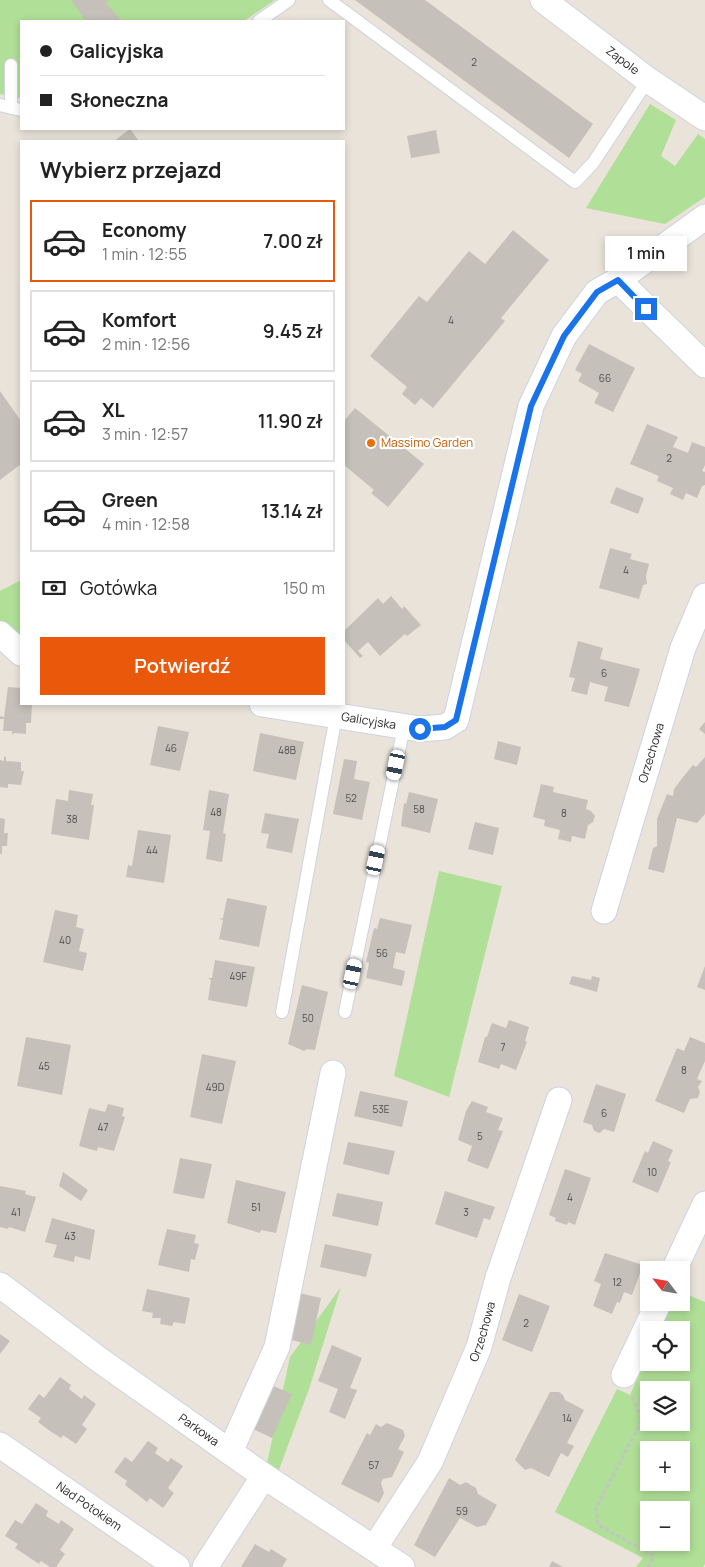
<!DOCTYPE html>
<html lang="pl">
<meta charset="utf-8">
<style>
:root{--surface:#fff;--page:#f2f2f2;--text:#222;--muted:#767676;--line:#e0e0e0;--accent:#ea580c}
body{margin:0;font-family:Manrope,sans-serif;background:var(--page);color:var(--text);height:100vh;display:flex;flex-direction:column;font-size:19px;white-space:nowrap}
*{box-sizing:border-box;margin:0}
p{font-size:16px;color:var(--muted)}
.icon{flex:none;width:28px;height:28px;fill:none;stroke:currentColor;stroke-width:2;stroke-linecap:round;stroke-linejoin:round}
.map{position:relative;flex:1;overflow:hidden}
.drawer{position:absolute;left:20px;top:140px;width:325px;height:565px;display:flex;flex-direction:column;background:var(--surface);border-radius:0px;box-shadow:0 2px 8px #0003}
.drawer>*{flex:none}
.banner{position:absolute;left:20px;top:20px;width:325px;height:110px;border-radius:0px;box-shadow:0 2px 8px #0003;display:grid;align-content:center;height:110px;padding:0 20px;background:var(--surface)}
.needle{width:32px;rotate:301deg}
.fabs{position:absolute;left:640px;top:1261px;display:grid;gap:10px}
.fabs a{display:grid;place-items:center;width:50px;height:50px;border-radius:0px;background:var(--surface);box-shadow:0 2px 8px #0003;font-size:25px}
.end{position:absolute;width:22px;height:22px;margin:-11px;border:6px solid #1a73e8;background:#fff;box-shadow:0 0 0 2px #fff}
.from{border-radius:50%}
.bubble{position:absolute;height:35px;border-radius:0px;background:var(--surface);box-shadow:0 2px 8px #0003;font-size:16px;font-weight:600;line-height:35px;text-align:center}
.car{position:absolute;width:15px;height:30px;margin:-15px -8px;border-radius:6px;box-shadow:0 0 4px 1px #0007;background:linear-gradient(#fff 24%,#345 0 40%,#fff 0 76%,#345 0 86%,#fff 0)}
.banner b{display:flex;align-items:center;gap:18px;height:48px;font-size:19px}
.banner b+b{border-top:1px solid var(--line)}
.banner i{width:12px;height:12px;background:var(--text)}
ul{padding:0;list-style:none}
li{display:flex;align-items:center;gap:15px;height:82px;margin:0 10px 8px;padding:0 10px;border:2px solid var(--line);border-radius:0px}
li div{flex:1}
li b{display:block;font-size:19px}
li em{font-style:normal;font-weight:600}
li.active{border-color:var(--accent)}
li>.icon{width:45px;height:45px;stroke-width:1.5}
h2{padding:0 20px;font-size:22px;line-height:60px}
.pay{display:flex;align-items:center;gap:12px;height:55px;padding:0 20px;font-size:19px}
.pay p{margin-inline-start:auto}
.button{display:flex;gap:10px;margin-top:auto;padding:10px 20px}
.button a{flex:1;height:58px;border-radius:0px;background:var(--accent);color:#fff;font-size:20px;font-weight:600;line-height:58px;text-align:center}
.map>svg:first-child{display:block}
.green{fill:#b0df97;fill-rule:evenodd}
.building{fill:#c5c0b9}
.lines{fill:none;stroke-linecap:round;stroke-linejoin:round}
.lane-casing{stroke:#cfd2e0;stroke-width:14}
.street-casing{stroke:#cfd2e0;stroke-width:27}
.path{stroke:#c3c3c3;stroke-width:3;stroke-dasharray:4 2.5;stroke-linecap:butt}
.lane{stroke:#fff;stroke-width:12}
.street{stroke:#fff;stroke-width:25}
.route{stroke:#1a73e8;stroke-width:6}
.food-dot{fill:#e8710a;stroke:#fff;stroke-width:2}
.labels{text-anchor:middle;stroke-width:4.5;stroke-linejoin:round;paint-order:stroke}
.number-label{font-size:10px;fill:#4f4e4c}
.street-label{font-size:12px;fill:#282828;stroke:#fff}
.food-label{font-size:12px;fill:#c56008;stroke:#fff;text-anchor:start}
</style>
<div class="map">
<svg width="705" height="1567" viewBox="0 0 705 1567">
<rect width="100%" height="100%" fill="#eae3da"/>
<path class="green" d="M0 0H275L244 21H21V98L0 94Z
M650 104 676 120 661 156 675 166 698 134 705 139V197L665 224 586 208Z
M21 580V644L0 625V591Z
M439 871 502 886 449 1097 394 1076Z
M341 1287 309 1389 277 1475 267 1463 290 1357Z
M681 1292 705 1302V1564L703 1567H636L643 1558 555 1512 617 1389 630 1395 649 1352V1362H681V1330H659L671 1303 681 1302ZM649 1390H681V1422H649ZM649 1450H681V1482H649ZM649 1510H681V1542H649Z"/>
<path class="building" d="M71 0H109L106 3 122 21 85 20Z
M355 0H425L593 124 569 158Z
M130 129 139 141H114Z
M436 130 440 153 411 158 407 136Z
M513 230 549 260 501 318 505 321 433 408 421 398 415 405 402 394 407 387 370 356 419 296 427 302 469 251 485 264Z
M589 344 635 368 613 412 594 403 599 393 578 381 582 374 575 370Z
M0 391 21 421V464L0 480Z
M355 408 424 464 388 507 371 493 374 490 344 465V421Z
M647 424 678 437 673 447 688 453 692 442 705 447V465L702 471 705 472V485L702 486 697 498 686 493 683 500 670 494 673 488 657 481 659 476 630 464Z
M616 487 644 498 638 514 610 503Z
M610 548 632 554 630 559 649 564 646 576 647 584 643 585 639 599 599 588Z
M391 596 402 609 404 606 421 625 407 636 405 634 380 656 368 642 358 651 363 656 360 658 344 640V631L378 598 383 604Z
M578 641 603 648 600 659 640 669 629 707 604 701 608 687 590 682 587 695 571 691 575 678 569 677Z
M8 687 21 688V704H32L31 723H26V734L14 733 12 735V731H3L4 719H0V716L4 717Z
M705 722V734L699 729Z
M158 726 189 732 180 771 150 765Z
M260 733 304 742 296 780 253 771Z
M498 741 521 747 517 765 494 759Z
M4 756 6 757V761L21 762V771H24L21 785 8 784V788L0 787V760L4 761Z
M705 757V814L697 823 677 818 664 873 648 869 653 848 657 846V819L667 794 673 796 674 789 683 777 693 765 696 767Z
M344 759 357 761 354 779 370 782 362 820 333 814Z
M541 784 554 787 553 792 588 800 586 809 591 811 595 816 593 822 588 825 585 839 572 836 571 842 558 839 560 830 544 826 545 820 533 817Z
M69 790 93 794 91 805H94L89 840 51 834 56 799 68 801Z
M209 790 229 794 223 833 226 834 222 862 206 859 210 831 203 830Z
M409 792 438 799 430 833 401 826 404 803 406 804Z
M265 813 299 819 292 853 266 848 269 834 261 833Z
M0 818 5 819 4 833H8L7 846H2V854H0Z
M475 822 499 828 493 855 468 849Z
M138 830 171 835 164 883 126 877 128 865 132 866Z
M227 898 267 906 259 947 219 939 223 920 219 919 223 918Z
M55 910 78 915 76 927 84 929 79 951 87 953 83 971 43 962Z
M380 918 412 925 405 954 396 952 393 968 405 971 402 986 366 978 369 963 366 962 374 928 377 929Z
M215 960 255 967 247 1007 208 1000 211 980 208 978H212Z
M705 966V990L697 987Z
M572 976 591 980 592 976 600 978 597 992 569 984Z
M302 985 328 992 315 1050 307 1049 304 1051 288 1044Z
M509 1020 529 1027 525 1041 527 1042 516 1070 501 1064 499 1069 478 1062 485 1037H487L492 1023 506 1028Z
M26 1037 71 1045 62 1095 17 1086Z
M690 1037 705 1043V1061L697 1079 702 1081 698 1087 700 1092 698 1098 690 1099 684 1113 655 1101 677 1048 684 1051Z
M202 1054 236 1061 222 1124 190 1117Z
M596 1084 626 1094 614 1132 604 1129 600 1133 594 1131 592 1125 583 1122Z
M360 1091 408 1101 402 1127 354 1116Z
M472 1101 488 1107 486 1112 503 1118 498 1130 503 1131 488 1169 467 1161 472 1146 458 1140 466 1111Z
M108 1104 124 1108 122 1116 125 1117 114 1151 98 1147 97 1151 79 1146 89 1108 105 1112Z
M653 1141 673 1150 668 1161 671 1162 658 1193 632 1182 645 1151 648 1153Z
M348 1142 395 1151 389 1175 343 1164Z
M180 1158 212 1164 204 1199 173 1193Z
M565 1169 591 1178 575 1225 568 1222 567 1225 555 1221 556 1218 549 1215Z
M63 1172 88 1190 81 1201 59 1186Z
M236 1180 286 1192 276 1233 261 1230 260 1233 227 1223Z
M0 1186 26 1191 25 1194 36 1197 25 1232 9 1227 8 1229 0 1227Z
M445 1191 495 1207 490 1220 484 1218 477 1238 435 1224Z
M337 1193 383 1202 378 1226 332 1216Z
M52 1218 95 1230 90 1260 75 1256 74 1262 53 1257 57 1245 45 1242Z
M167 1229 196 1235 194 1243 199 1244 195 1260 191 1259 189 1272 158 1265Z
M325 1244 372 1254 366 1277 320 1267Z
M605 1253 643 1265 632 1295 624 1292 620 1303 617 1302 612 1314 593 1306 601 1284 594 1281Z
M147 1289 190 1298 185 1324 174 1322 172 1326 160 1324 161 1318H152L153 1313 142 1311Z
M299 1293 321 1298 311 1345 288 1339Z
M519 1294 550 1306 532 1352 502 1340Z
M0 1334 10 1341 0 1354Z
M332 1345 362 1358 350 1388 357 1390 345 1419 329 1412 338 1389 318 1381Z
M60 1377 71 1385 69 1389 82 1399 84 1395 96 1404 82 1425 87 1429 76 1444 63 1435 61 1438 50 1431 38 1422 41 1418 28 1409 39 1394 44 1398Z
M271 1385 292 1394 272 1438 251 1428Z
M550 1392H559L563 1395 565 1400 584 1410 567 1443 574 1446 568 1457 561 1453 549 1477 531 1468 525 1470 515 1460Z
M387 1423 403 1430 405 1436 398 1449 404 1452 392 1477 383 1479 381 1483 384 1493 379 1503 341 1484 367 1433 370 1435 376 1424 381 1427Z
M148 1441 158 1448 155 1453 162 1458 168 1462 171 1458 183 1466 168 1488 174 1493 163 1508 150 1498 147 1502 125 1485 127 1481 114 1472 125 1457 132 1462Z
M449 1478 460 1485 466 1482 476 1488 478 1494 497 1505 486 1525 477 1527 460 1518 435 1557 414 1545Z
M36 1503 48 1511 46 1516 59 1524 61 1520 74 1529 60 1550 65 1554 56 1567H50L41 1561 39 1564 15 1548 18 1544 5 1536 15 1520 22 1524Z
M255 1544 269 1552 271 1549 287 1559 282 1567H241Z
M552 1561 563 1567H549Z"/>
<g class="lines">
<defs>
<path id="lane" d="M329 0 575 182 593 163 648 80
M259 21 289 0
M11 65V108
M0 105 21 110
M282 1012 336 716
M345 1012 404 727"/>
<g id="street">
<path id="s1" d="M543 0 648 80 705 118"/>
<path d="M618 280 705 365"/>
<path d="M0 634 21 653"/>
<path id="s2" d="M262 704 420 729 445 727 456 720 531 406 564 336 597 292 618 280 705 217"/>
<path id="s3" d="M604 911 683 648 705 596"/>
<path d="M674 1270 705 1204"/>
<path id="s4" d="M0 1285 101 1361 264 1476 402 1567"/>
<path d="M624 1375 659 1302"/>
<path id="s5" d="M0 1445 177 1567"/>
<path d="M230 1452 277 1347 333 1073"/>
<path id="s6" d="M375 1547 430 1462 479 1347 498 1278 559 1100"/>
<path d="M205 1567 264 1476"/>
</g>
</defs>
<use href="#lane" class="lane-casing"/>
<use href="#street" class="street-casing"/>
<path class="path" d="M632 1397 642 1420 596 1508 598 1525 654 1556 648 1567"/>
<use href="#lane" class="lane"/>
<use href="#street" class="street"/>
</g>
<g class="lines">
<path class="route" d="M420 729 445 727 456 720 531 406 564 336 597 292 618 280 646 309"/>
</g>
<circle class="food-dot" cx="371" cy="443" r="5"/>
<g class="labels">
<g class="number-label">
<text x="474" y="66">2</text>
<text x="451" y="324">4</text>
<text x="605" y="382">66</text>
<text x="669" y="462">2</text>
<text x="626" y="574">4</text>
<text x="604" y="677">6</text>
<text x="171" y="752">46</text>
<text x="287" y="754">48B</text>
<text x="351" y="802">52</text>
<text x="419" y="813">58</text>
<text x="216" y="816">48</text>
<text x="564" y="817">8</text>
<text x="72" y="823">38</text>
<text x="152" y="854">44</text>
<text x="65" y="944">40</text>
<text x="382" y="957">56</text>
<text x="238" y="980">49F</text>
<text x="308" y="1022">50</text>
<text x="503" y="1051">7</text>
<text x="44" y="1070">45</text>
<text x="684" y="1074">8</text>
<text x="215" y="1091">49D</text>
<text x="381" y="1113">53E</text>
<text x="604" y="1117">6</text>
<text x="103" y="1131">47</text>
<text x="480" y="1140">5</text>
<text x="652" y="1176">10</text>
<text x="570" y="1201">4</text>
<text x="256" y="1211">51</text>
<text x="16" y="1216">41</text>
<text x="466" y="1216">3</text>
<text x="70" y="1240">43</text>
<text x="617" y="1286">12</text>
<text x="526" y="1327">2</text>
<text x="567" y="1422">14</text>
<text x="374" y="1469">57</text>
<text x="462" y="1515">59</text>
</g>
<g class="street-label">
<text dy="4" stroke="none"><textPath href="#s1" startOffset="100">Zapole</textPath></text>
<text dy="4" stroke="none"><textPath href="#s2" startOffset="108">Galicyjska</textPath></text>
<text dy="4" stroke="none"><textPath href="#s3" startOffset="165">Orzechowa</textPath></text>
<text dy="4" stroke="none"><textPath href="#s6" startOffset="242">Orzechowa</textPath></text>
<text dy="4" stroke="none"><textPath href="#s4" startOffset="246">Parkowa</textPath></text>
<text dy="4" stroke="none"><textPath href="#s5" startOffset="108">Nad Potokiem</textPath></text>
</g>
<g class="food-label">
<text x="381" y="447">Massimo Garden</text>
</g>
</g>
</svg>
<div class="fabs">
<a><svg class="needle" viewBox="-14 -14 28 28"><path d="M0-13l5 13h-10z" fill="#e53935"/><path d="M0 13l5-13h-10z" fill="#767676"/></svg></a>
<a><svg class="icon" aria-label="locate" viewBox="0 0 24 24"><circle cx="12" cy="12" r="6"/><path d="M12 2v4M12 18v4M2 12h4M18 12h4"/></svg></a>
<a><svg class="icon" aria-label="layers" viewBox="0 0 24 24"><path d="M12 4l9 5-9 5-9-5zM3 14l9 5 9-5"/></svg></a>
<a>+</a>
<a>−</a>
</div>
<i class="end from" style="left:420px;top:729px"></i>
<i class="end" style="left:646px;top:309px"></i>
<div class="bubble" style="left:605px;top:236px;width:82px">1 min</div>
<i class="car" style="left:396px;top:765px;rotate:192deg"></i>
<i class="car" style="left:376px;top:860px;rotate:12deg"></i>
<i class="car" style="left:353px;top:974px;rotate:12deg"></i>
<div class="banner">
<b><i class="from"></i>Galicyjska</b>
<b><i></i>Słoneczna</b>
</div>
<section class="drawer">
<h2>Wybierz przejazd</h2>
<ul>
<li class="active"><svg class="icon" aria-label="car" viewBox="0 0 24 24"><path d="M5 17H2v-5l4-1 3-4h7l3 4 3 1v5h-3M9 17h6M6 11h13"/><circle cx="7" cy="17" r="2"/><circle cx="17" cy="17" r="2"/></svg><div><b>Economy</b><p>1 min · 12:55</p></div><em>7.00 zł</em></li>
<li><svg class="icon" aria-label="car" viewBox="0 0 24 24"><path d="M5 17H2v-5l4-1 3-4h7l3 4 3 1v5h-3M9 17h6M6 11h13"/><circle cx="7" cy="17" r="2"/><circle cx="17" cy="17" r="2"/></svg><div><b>Komfort</b><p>2 min · 12:56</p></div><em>9.45 zł</em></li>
<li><svg class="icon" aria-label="car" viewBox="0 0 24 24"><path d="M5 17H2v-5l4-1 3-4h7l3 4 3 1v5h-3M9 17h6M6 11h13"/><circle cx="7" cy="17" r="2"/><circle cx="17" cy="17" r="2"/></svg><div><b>XL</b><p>3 min · 12:57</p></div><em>11.90 zł</em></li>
<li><svg class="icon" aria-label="car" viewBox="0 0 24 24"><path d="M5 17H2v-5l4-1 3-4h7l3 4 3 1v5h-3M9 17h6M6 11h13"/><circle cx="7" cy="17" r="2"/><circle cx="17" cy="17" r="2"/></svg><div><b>Green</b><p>4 min · 12:58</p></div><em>13.14 zł</em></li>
</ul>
<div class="pay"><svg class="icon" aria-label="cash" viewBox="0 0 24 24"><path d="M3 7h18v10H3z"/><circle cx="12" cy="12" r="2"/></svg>Gotówka<p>150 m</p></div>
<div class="button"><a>Potwierdź</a></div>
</section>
</div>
